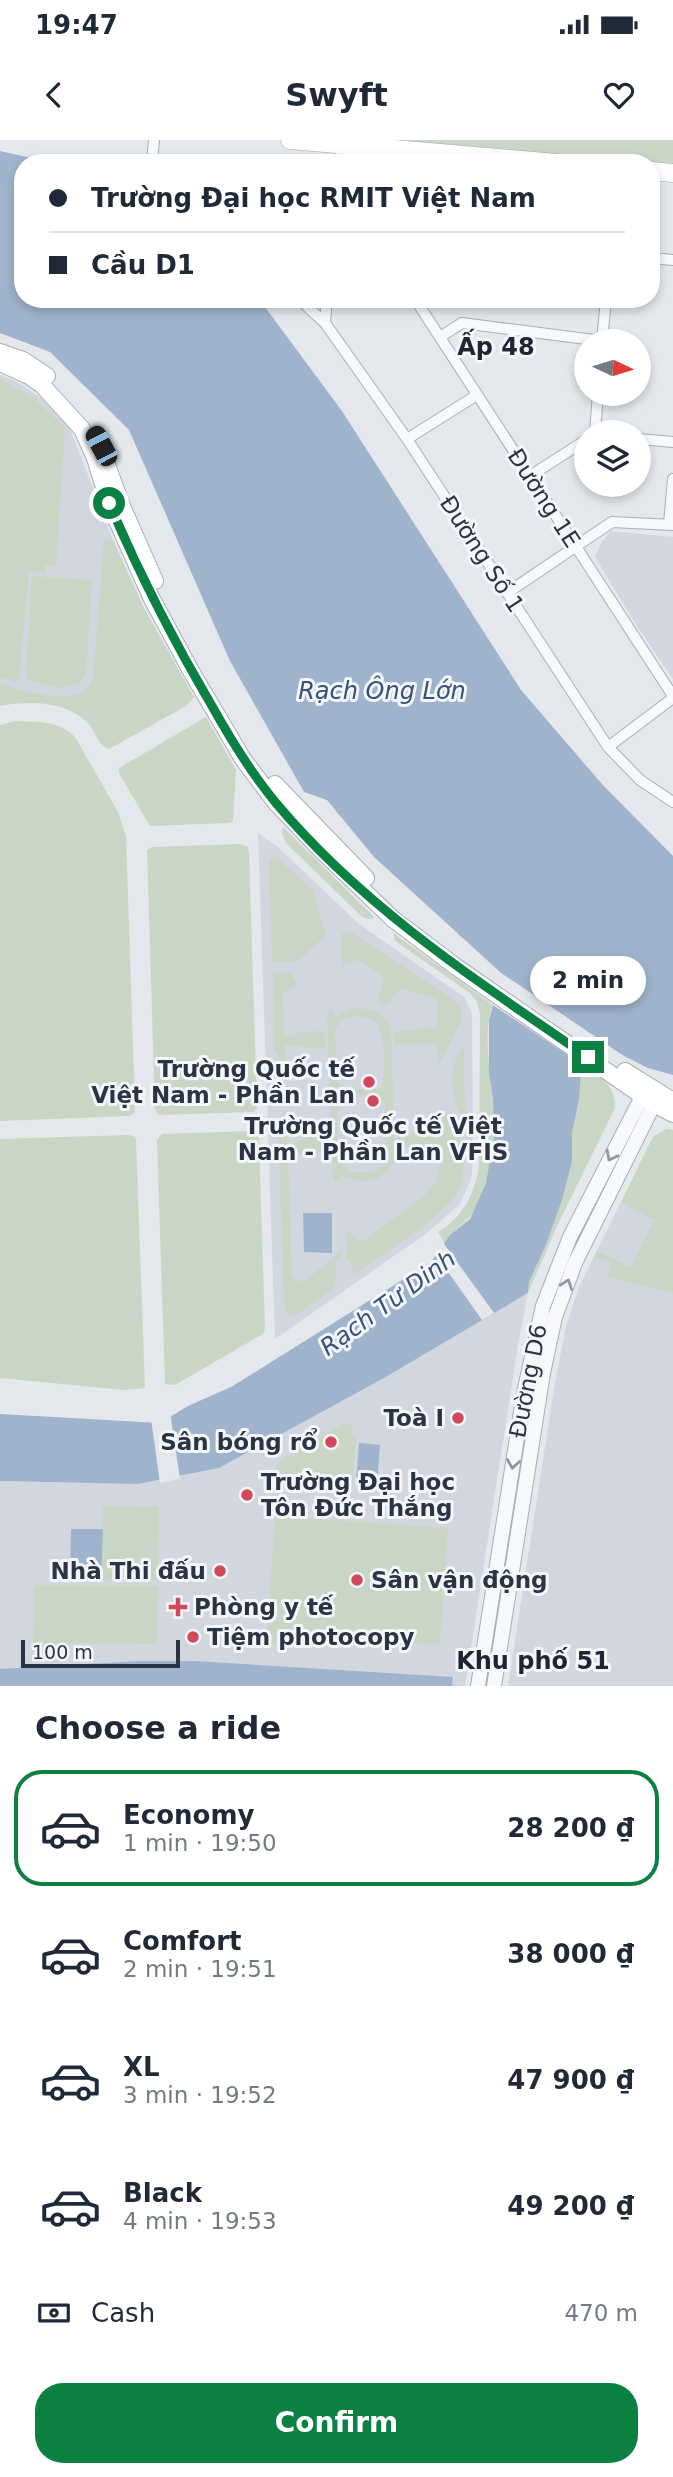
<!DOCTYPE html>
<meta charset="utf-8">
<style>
:root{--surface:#fff;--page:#f2f2f3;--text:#1f2937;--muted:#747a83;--line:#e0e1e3;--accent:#0b8043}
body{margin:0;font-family:"DejaVu Sans",sans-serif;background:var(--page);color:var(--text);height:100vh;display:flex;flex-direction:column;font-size:26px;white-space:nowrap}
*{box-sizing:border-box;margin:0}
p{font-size:23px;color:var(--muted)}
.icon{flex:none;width:38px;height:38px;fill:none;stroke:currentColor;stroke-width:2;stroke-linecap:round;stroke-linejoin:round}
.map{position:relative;height:1546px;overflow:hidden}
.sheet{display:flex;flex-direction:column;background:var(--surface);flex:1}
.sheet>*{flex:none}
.top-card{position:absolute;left:14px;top:14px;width:646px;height:154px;border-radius:28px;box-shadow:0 4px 10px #0003;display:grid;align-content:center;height:154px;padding:0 35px;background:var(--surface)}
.needle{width:46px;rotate:94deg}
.tools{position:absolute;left:574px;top:189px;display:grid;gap:14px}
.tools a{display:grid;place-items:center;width:77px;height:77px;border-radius:50%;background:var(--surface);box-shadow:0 4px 10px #0003;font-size:35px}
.scale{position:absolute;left:21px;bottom:18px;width:159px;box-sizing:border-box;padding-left:7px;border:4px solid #2b3445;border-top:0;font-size:19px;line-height:24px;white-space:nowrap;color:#2b3445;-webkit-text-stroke:5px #f4f6f9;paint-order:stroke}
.end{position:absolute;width:32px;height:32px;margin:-16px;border:9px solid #0b8043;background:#fff;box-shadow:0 0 0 4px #fff}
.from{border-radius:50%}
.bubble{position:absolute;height:49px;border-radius:24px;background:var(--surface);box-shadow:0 4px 10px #0003;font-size:23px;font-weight:700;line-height:49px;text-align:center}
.car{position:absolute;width:21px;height:42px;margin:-21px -10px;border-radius:9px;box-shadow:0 0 5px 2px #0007;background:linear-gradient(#222 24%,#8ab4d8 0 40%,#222 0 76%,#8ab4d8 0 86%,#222 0)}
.top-card b{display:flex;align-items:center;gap:24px;height:66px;font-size:26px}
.top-card b+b{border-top:2px solid var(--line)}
.top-card i{width:18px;height:18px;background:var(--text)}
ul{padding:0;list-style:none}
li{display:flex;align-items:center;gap:21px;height:116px;margin:0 14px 10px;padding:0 21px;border:4px solid transparent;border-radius:28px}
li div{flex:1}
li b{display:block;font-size:26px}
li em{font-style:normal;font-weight:700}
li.current{border-color:var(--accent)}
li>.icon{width:63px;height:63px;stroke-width:1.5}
h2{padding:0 35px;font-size:32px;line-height:84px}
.pay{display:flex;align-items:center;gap:18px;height:77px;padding:0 35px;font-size:26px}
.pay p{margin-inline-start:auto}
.primary-button{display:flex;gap:14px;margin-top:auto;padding:14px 35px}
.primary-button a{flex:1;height:80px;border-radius:28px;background:var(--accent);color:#fff;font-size:28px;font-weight:700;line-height:80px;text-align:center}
.status{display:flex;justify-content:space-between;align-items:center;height:49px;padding:0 35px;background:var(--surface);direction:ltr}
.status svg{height:19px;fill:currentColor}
header{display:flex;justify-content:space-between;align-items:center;height:91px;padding:0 35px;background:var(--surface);font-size:32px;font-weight:700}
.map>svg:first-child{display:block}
.built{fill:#d2d6de}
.green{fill:#c9d6c5;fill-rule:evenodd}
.water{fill:#9fb4cc}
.pier{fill:#e4e7ec}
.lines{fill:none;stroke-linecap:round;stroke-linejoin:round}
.minor-casing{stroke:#a9aeb7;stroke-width:12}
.tertiary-casing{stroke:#a9aeb7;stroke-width:16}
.secondary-casing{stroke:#a9aeb7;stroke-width:18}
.primary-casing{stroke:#a3abb8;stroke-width:19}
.minor{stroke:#f7f8fa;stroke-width:10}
.tertiary{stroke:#f7f8fa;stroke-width:14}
.secondary{stroke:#fff;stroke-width:16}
.primary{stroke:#fff;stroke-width:18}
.oneway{stroke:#9196a0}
.route{stroke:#0b8043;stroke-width:9}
.poi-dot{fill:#d1495b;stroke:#f4f6f9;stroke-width:2.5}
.labels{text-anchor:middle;stroke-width:6;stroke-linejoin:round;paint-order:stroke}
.street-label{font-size:23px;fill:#2b3445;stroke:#f4f6f9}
.poi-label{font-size:23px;font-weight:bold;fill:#2b3445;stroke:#f4f6f9;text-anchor:end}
.neighbourhood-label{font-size:24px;font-weight:bold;fill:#1d2536;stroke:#f4f6f9}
.water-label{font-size:24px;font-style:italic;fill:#34527a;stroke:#f4f6f9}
</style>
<div class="status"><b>19:47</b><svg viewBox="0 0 49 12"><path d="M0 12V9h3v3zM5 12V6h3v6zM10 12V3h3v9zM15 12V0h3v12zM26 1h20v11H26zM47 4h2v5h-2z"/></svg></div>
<header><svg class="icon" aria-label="back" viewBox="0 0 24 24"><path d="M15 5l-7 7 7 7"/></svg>Swyft<svg class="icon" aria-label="heart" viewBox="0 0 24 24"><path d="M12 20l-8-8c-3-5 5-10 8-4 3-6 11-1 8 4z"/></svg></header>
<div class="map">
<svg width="673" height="1546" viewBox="0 0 673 1546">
<rect width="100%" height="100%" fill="#e4e7ec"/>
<path class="built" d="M0 235 17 242 47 262 69 286 113 400 104 538 67 561 0 548Z
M611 391 673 397V539L637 486 595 417 601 403Z
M258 693 278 707 359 784 464 857 472 873 473 1022 471 1039 460 1064 427 1093 275 1199Z
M666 989 673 990V1546H508L554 1249 566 1186 579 1147 653 997Z
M528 1153 518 1205 465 1546H0V1341L138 1344 219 1328 384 1238Z"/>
<path class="green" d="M344 0H673V30L651 23H592Z
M0 239 34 258 65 288 56 426 45 425V433L29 432 19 542 0 538Z
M104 399 113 400 144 468 194 557 186 566 109 609C98 606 96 593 89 584 68 561 29 560 0 566V544C24 550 81 571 93 538Z
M32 436 92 440 86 534 79 544 58 548 28 540 26 529Z
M206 577 236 630 233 681 228 683 150 686 119 633V628Z
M14 581C36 582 59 580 75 597L118 672 126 696 135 967V972L130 976 0 981V585Z
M283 687 375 778 369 779 362 777 286 703 282 693Z
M241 704 248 707 249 712 257 968 253 972 159 975 155 969 147 710 153 707Z
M275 716 313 750 326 795 297 822H272L269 724 270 720Z
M345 792 354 794 453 859 461 868V882L439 924 437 904 394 905V892L437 886V859L400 848 389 864H377L384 836 358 820 342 826 341 795Z
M393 793 493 865C482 892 491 933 493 962 496 996 493 1031 479 1062 471 1080 455 1088 445 1104L438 1092C463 1077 474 1055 479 1027L480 874 477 862 470 853 395 801Z
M273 832 291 833 298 846 283 853 284 896 297 895V892L324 891 325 909 285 905V929L274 909Z
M352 869C370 867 384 872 391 889L395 1014C392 1040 362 1048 341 1035L340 1042H333L327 871H334L335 877ZM355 876C363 877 370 877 376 883 385 892 387 940 380 949L344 950 337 942 335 889 343 880ZM346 957H376L385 965 386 1023 380 1028 371 1032H351L340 1021C338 1006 333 965 346 957Z
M464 905 465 980C449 965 448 920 464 905Z
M581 924C599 936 616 944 615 968L558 1084 528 1153 529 1142 546 1105 562 1060 572 1022V993L579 959Z
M441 966 466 1007 462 1042 456 1056 426 1085 353 1135 351 1121 346 1120 347 1091 362 1102 423 1057 437 1041 442 1011 397 1006V991L442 998Z
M286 971 287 1005 327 990 328 1013 288 1014 292 1137 299 1141H305L341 1111 340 1121H337L334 1148 295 1176H291L285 1170 284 1164 278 988Z
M666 989 673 990V1153L607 1137 611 1122 594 1117 597 1111 631 1127 654 1080 621 1063 653 997Z
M251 991 256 992 259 999 265 1189 263 1194 175 1245 165 1244 157 1000 162 994Z
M129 995 135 997 136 1001 145 1248 124 1250 0 1238V999Z
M343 1284 352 1285V1294L356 1295 352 1349 277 1342 276 1328 280 1320 286 1316H296L297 1310Z
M103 1366 159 1367 158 1441 101 1440Z
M275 1376 448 1388 440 1505 282 1493 281 1505 266 1504Z
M34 1445 158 1446 157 1504 33 1503Z"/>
<path class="water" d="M0 11 54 23H23V159H259L342 271 521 550 602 644 673 716V935L648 928 606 907H583L579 959 572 993V1022L562 1060 546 1105 529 1142 528 1153 384 1238 219 1328 138 1344 0 1341V1274L160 1283 188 1266 231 1247 431 1122 450 1095 470 1079 486 1043 494 998 493 959 489 932V880L493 865 503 845 500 832 374 717 327 660 304 652 230 521 129 290 50 212 0 193Z
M303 1073H332V1113L304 1112Z
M359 1303 380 1305 377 1344 356 1343Z
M71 1389H103L101 1440H70Z
M139 1521H195L453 1537 452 1546H0V1529Z"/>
<path class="pier" d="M482 820 624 916 623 918 605 911 589 908 586 910 584 926 490 863 499 844 497 834Z
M442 1102V1101L494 1173 482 1180 434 1112Z
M170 1272 180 1339 160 1343 151 1279H159Z"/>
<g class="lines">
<defs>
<path id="minor" d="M152 23 154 0
M340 23 342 4
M651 118 673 120
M299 159 325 183 407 299 608 607 640 640 673 662
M415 159 673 556
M325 183 327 159
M440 197 462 183 602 201
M602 201 606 159
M595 292 598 254
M407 299 477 255
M639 299 673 302
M530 336 586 300
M669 384 673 339
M507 453 612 382 673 385
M608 607 673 558"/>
<path id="tertiary" d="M478 1546 524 1253 543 1166 570 1097 647 947
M494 1546 543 1233 555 1177 575 1123 658 956"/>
<path id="secondary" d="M0 212 23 220 47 236
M0 223 29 236 42 245 82 289 95 318 109 363 152 459 191 531 243 619 276 663 321 710 393 779 455 826 654 964 673 974
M99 303 122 366 155 441
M275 644 366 738
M625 931 673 961"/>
<path id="primary" d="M290 0 557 23
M651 31 673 33"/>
</defs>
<use href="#minor" class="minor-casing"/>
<use href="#tertiary" class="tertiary-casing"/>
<use href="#secondary" class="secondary-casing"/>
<use href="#primary" class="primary-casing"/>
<use href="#minor" class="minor"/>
<use href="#tertiary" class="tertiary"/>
<use href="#secondary" class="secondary"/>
<use href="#primary" class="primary"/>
</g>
<defs><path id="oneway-chevron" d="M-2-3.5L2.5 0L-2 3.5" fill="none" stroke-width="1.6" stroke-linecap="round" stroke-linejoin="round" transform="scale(1.75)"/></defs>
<g class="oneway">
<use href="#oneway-chevron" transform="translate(611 1016) rotate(117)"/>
<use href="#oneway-chevron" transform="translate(567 1144) rotate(-70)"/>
<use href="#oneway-chevron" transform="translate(513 1324) rotate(99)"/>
</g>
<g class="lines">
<path class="route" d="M109 363C139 433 173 500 212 566 231 600 251 633 276 663 363 767 477 841 588 917"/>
</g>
<g class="poi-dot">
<circle cx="369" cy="942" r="7"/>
<circle cx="373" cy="961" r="7"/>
<circle cx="458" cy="1278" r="7"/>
<circle cx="331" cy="1302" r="7"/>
<circle cx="247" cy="1355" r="7"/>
<circle cx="220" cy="1431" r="7"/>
<circle cx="357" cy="1440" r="7"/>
<path d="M174.5 1456.5h7v7h7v7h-7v7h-7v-7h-7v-7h7z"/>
<circle cx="193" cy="1497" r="7"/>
</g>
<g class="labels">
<g class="street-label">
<text transform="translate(544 358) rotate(57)" y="8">Đường 1E</text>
<text transform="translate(482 414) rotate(57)" y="8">Đường Số 1</text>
<text transform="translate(528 1241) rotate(-79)" y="8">Đường D6</text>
</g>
<g class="poi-label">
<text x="355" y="937">Trường Quốc tế<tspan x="355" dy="26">Việt Nam - Phần Lan</tspan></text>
<text x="373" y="994" text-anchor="middle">Trường Quốc tế Việt<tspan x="373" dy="26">Nam - Phần Lan VFIS</tspan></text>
<text x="444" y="1286">Toà I</text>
<text x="317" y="1310">Sân bóng rổ</text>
<text x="261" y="1350" text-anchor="start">Trường Đại học<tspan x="261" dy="26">Tôn Đức Thắng</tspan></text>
<text x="206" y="1439">Nhà Thi đấu</text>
<text x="371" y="1448" text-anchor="start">Sân vận động</text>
<text x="194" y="1475" text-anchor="start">Phòng y tế</text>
<text x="207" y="1505" text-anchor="start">Tiệm photocopy</text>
</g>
<g class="neighbourhood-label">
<text x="496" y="215">Ấp 48</text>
<text x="533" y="1529">Khu phố 51</text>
</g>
<g class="water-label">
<text x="382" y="559">Rạch Ông Lớn</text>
<text transform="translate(388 1163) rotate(-36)" y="8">Rạch Tư Dinh</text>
</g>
</g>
</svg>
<div class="tools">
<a><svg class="needle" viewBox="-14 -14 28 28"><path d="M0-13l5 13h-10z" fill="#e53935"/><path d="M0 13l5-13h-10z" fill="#747a83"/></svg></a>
<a><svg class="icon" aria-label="layers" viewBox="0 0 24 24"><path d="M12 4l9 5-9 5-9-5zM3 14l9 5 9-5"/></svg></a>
</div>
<div class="scale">100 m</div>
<i class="end from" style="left:109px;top:363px"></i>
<i class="end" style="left:588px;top:917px"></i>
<div class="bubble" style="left:530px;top:816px;width:116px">2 min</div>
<i class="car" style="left:101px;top:306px;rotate:332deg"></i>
<div class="top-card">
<b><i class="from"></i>Trường Đại học RMIT Việt Nam</b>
<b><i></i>Cầu D1</b>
</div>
</div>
<section class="sheet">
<h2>Choose a ride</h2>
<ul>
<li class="current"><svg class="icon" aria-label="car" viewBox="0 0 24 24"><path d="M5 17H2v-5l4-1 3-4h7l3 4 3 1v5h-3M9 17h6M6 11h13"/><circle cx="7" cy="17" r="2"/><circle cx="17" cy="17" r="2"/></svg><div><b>Economy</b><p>1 min · 19:50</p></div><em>28 200 ₫</em></li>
<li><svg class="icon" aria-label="car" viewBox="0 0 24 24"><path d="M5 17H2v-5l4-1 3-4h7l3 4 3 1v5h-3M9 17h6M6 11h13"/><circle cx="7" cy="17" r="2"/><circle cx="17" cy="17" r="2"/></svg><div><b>Comfort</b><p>2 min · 19:51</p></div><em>38 000 ₫</em></li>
<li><svg class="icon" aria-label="car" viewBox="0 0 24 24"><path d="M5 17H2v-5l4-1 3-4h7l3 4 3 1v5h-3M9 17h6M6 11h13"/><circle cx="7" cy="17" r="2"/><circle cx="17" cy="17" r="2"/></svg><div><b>XL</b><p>3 min · 19:52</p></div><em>47 900 ₫</em></li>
<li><svg class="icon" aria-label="car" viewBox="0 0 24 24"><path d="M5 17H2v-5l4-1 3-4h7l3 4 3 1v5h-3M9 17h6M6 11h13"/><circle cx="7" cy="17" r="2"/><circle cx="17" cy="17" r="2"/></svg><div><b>Black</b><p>4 min · 19:53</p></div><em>49 200 ₫</em></li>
</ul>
<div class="pay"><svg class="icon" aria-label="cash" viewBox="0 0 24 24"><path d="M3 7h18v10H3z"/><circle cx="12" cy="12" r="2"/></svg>Cash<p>470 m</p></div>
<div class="primary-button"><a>Confirm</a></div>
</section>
